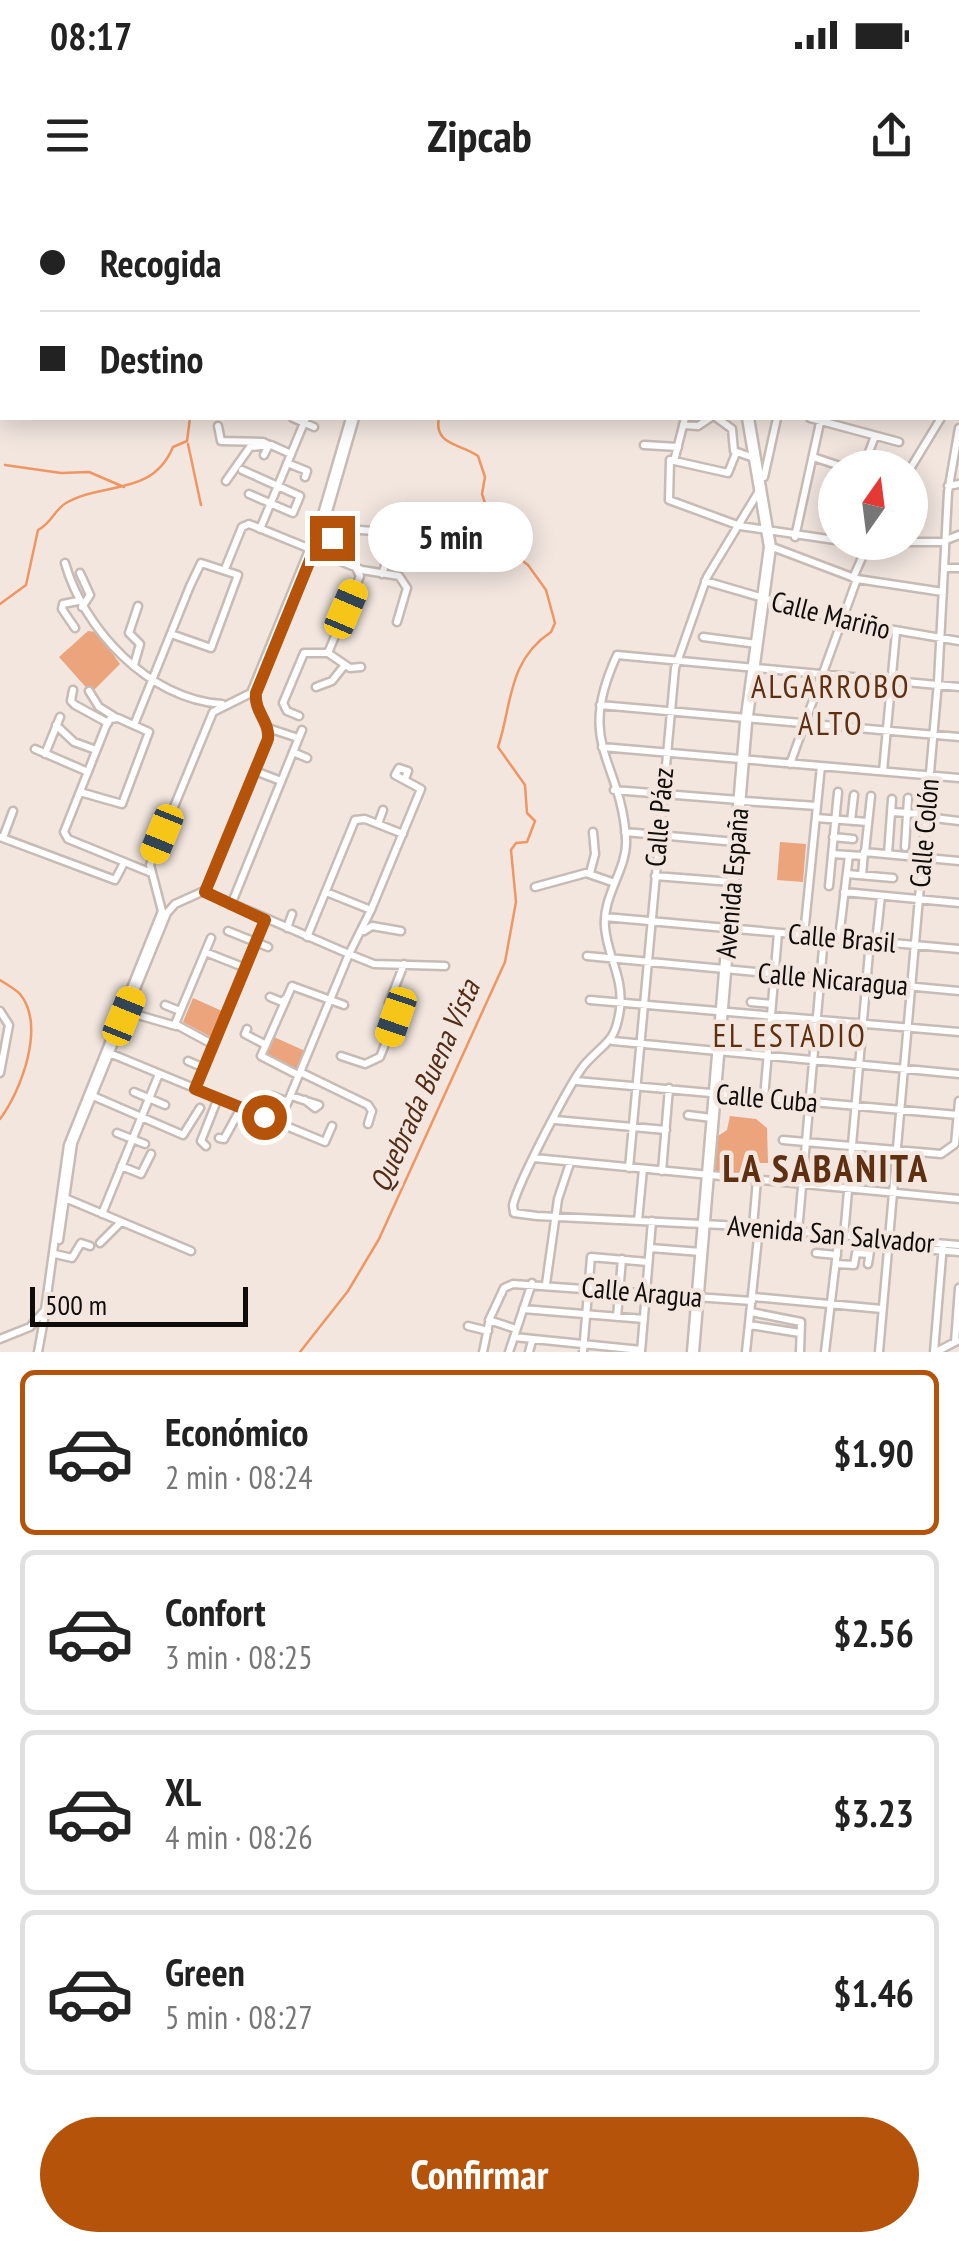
<!DOCTYPE html>
<html lang="es">
<meta charset="utf-8">
<style>
:root{--surface:#fff;--page:#f2f2f2;--text:#222;--muted:#767676;--line:#e0e0e0;--accent:#b45309}
body{margin:0;font-family:"PT Sans Narrow",sans-serif;background:var(--page);color:var(--text);height:100vh;display:flex;flex-direction:column;font-size:38px;white-space:nowrap}
*{box-sizing:border-box;margin:0}
p{font-size:32px;color:var(--muted)}
.icon{flex:none;width:55px;height:55px;fill:none;stroke:currentColor;stroke-width:2;stroke-linecap:round;stroke-linejoin:round}
.map{position:relative;height:1152px;overflow:hidden}
.panel{display:flex;flex-direction:column;background:var(--surface);flex:1}
.panel>*{flex:none}
.guide{position:absolute;left:0px;top:0px;width:960px;height:220px;box-shadow:0 5px 25px #0003;display:grid;align-content:center;height:220px;padding:0 40px;background:var(--surface)}
.needle{width:65px;rotate:14deg}
.buttons{position:absolute;left:818px;top:250px;display:grid;gap:20px}
.buttons a{display:grid;place-items:center;width:110px;height:110px;border-radius:50%;background:var(--surface);box-shadow:0 5px 25px #0003;font-size:50px}
.scale{position:absolute;left:30px;bottom:25px;width:218px;box-sizing:border-box;padding-left:10px;border:5px solid #100c0a;border-top:0;font-size:28px;line-height:35px;white-space:nowrap;color:#100c0a;-webkit-text-stroke:8px #f2e6df;paint-order:stroke}
.end{position:absolute;width:45px;height:45px;margin:-22px;border:12px solid #b45309;background:#fff;box-shadow:0 0 0 5px #fff}
.from{border-radius:50%}
.bubble{position:absolute;height:70px;border-radius:35px;background:var(--surface);box-shadow:0 5px 25px #0003;font-size:32px;font-weight:700;line-height:70px;text-align:center}
.car{position:absolute;width:30px;height:60px;margin:-30px -15px;border-radius:12px;box-shadow:0 0 8px 2px #0007;background:linear-gradient(#f5c518 24%,#345 0 40%,#f5c518 0 76%,#345 0 86%,#f5c518 0)}
.guide b{display:flex;align-items:center;gap:35px;height:95px;font-size:38px}
.guide b+b{border-top:2px solid var(--line)}
.guide i{width:25px;height:25px;background:var(--text)}
ul{padding:18px 0 0;list-style:none}
li{display:flex;align-items:center;gap:30px;height:165px;margin:0 20px 15px;padding:0 20px;border:5px solid var(--line);border-radius:15px}
li div{flex:1}
li b{display:block;font-size:38px}
li em{font-style:normal;font-weight:700}
li.on{border-color:var(--accent)}
li>.icon{width:90px;height:90px;stroke-width:1.5}
.cta{display:flex;gap:20px;margin-top:auto;padding:20px 40px}
.cta a{flex:1;height:115px;border-radius:60px;background:var(--accent);color:#fff;font-size:40px;font-weight:700;line-height:115px;text-align:center}
.status{display:flex;justify-content:space-between;align-items:center;height:70px;padding:0 50px;background:var(--surface);direction:ltr}
.status svg{height:28px;fill:currentColor}
header{display:flex;justify-content:space-between;align-items:center;height:130px;padding:0 40px;background:var(--surface);font-size:45px;font-weight:700}
.map>svg:first-child{display:block}
.green{fill:#eba47c}
.lines{fill:none;stroke-linecap:round;stroke-linejoin:round}
.stream{stroke:#ef9662;stroke-width:2.5}
.river{stroke:#ef9662;stroke-width:6}
.minor-casing{stroke:#c7bbb5;stroke-width:11}
.major-casing{stroke:#c7bbb5;stroke-width:15}
.minor{stroke:#fff;stroke-width:6}
.major{stroke:#fff;stroke-width:10}
.route{stroke:#b45309;stroke-width:12}
.labels{text-anchor:middle;stroke-width:9;stroke-linejoin:round;paint-order:stroke}
.street-label{font-size:28px;fill:#100c0a;stroke:#f2e6df}
.water-label{font-size:30px;font-style:italic;fill:#512d17;stroke:#f2e6df}
.quarter-label{font-size:32px;letter-spacing:2.5px;fill:#5e2f11;stroke:#f2e6df}
.district-label{font-size:38px;font-weight:bold;letter-spacing:2.5px;fill:#5e2f11;stroke:#f2e6df}
</style>
<div class="status"><b>08:17</b><svg viewBox="0 0 49 12"><path d="M0 12V9h3v3zM5 12V6h3v6zM10 12V3h3v9zM15 12V0h3v12zM26 1h20v11H26zM47 4h2v5h-2z"/></svg></div>
<header><svg class="icon" aria-label="menu" viewBox="0 0 24 24"><path d="M4 6h16M4 12h16M4 18h16"/></svg>Zipcab<svg class="icon" aria-label="share" viewBox="0 0 24 24"><path d="M12 15V3M7 8l5-5 5 5M5 13v7h14v-7"/></svg></header>
<div class="map">
<svg width="959" height="1152" viewBox="0 0 959 1152">
<rect width="100%" height="100%" fill="#f2e6df"/>
<path class="green" d="M88 431 97 432 120 464 91 493 59 457Z
M780 642 806 644 803 682 777 680Z
M193 798 222 811 211 837 183 822Z
M274 837 305 851 297 871 265 855Z
M730 916 756 919 767 928 768 963H758L743 974 714 971 718 936 727 930Z"/>
<g class="lines">
<path class="stream" d="M268 0 269 2
M188 244 201 305
M5 265 61 273 89 272 124 287
M0 404 26 385 38 330C52 323 54 310 66 303 104 281 152 297 173 247L187 241 190 218
M0 780C6 784 15 789 20 794 46 826 21 891 0 919
M300 1152 348 1091 379 1039 505 762 516 702 511 650 516 643 527 642 535 621 527 613 525 585 498 547C512 506 507 461 551 432L555 423 546 390 528 365 498 342 482 294 485 277 478 256C462 244 433 245 439 218"/>
<path class="river" d="M613 2V0"/>
<defs>
<path id="minor" d="M48 0 52 1
M113 0 116 2
M353 0 359 2
M479 0 482 2
M534 0 535 2
M13 2 14 0
M127 2 130 0
M439 2 440 0
M543 2 544 0
M549 2V0
M565 2 568 0
M734 2 737 0
M902 2 908 0
M951 2 953 0
M0 22 2 23
M0 59 2 58
M958 76 959 77
M958 98 959 96
M0 112 2 115
M0 143 2 140
M958 170 959 171
M958 215H959
M293 218 314 227
M717 218 732 229 734 251 754 258
M810 218 899 242
M683 225 698 226 710 218
M218 226 221 241 263 242 269 245 264 255
M644 245 678 247
M736 253 728 273 670 260 669 300 740 326 835 340
M813 257 846 268
M674 261 685 218
M287 263 307 271 305 277
M863 268 875 236
M910 269 941 218
M242 270 300 296 293 313 249 294
M764 277 777 218
M226 281 250 247 271 245 291 254
M948 286 959 284
M260 329 306 218
M321 333 338 338 348 329 398 333
M795 337 821 218
M946 340 959 335
M882 342H945
M775 348 857 379 943 392
M65 363C83 428 149 500 222 504
M944 368H959
M225 369 242 327 249 324 362 370 399 376 407 388 397 422
M80 373 90 395 82 407
M382 374 395 338
M853 378 869 342
M705 381 842 421 959 441
M75 428 62 409 63 404 78 401
M703 437 757 444
M328 453 350 468 361 467
M134 465 140 444 129 433 138 406
M316 487 332 481 344 466
M959 487 617 455C575 546 621 559 626 639 628 668 602 696 605 727 607 756 624 777 620 809 615 843 607 840 586 863 572 878 518 983 513 1005L514 1013 537 1016 722 1025 959 1045
M73 490 71 501 75 505 108 523
M89 491 99 507 115 517
M600 505 959 537
M299 516 287 511 283 503 304 453H328L360 376 356 368
M56 525 74 542 96 550
M134 525 190 386 201 363 238 375 211 448 171 434
M268 528 298 538
M602 547 959 578
M35 549 88 572
M293 552 307 558
M45 554 60 517
M790 564 857 379
M255 571 281 581
M883 571 896 432
M614 590 739 600
M80 592 122 604 149 532 118 518 110 519 106 526 64 632 68 639 149 672
M744 601 817 606
M891 612 926 614
M926 617 959 621
M816 618 868 622
M851 621 854 595
M378 624 383 610
M625 632 736 642
M4 635 13 611
M0 637 115 680 124 663
M833 637 853 639
M905 647 908 598
M865 652 871 596
M832 654 863 656
M888 654 892 599
M590 673 595 654 593 632
M847 674 893 678
M862 675 864 652 959 661
M655 676 732 682
M829 686 838 592
M535 687 586 673 612 682
M205 692 349 754 279 923
M326 692 371 710 421 589 395 575 399 568 408 571 405 579
M844 692 959 703
M231 705 302 530
M371 710 349 754 374 764 445 766
M605 717 959 749
M287 728 292 714
M228 731 268 747
M364 731 372 726 401 731
M804 735 821 566
M307 737 355 620 365 619 403 634
M211 738 175 824 212 844
M839 738 849 655
M876 742 881 696
M205 752 243 767
M587 756 959 791
M270 797 282 802 285 799
M590 800 959 832
M751 802 772 804
M165 805 180 811
M0 811 9 825 0 873
M138 815 176 826
M247 829 245 834 266 845
M613 841 959 874
M107 852 325 942 332 926
M341 856 365 864 380 857 396 817 397 811 389 803 404 764
M188 861 202 867
M300 872 368 905 372 911 368 924
M298 875 261 856 292 786 344 805
M576 881 958 915
M195 889 265 720
M134 892 165 905
M93 896 183 935 200 908
M273 896 288 902
M291 896 319 905 315 908 305 900
M764 898 778 733
M688 915 712 918
M555 920 666 930
M117 933 145 944
M219 938 224 939 241 908
M783 940 941 954 955 944 959 901
M206 946 201 941 218 898
M534 958 959 999
M121 966 141 974 151 954
M629 968 675 468 707 377 759 291
M662 971 669 888
M65 998 191 1051
M102 1014 159 874
M638 1021 643 969
M753 1027 757 979
M798 1032 824 737
M844 1036 870 741
M59 1040 73 943 167 713 175 704 206 690 267 543C271 523 255 515 255 496L323 329 355 218
M100 1043 121 1022
M888 1046 959 1052
M650 1048 701 1052
M816 1053 837 1055
M55 1054 72 1058 81 1043 90 1046
M836 1064 854 1065 856 1053 869 1054
M868 1064 872 1038
M546 1084 558 999 570 963
M753 1097 882 1109
M523 1109 644 1119
M751 1112 801 1122 800 1152
M617 1117 622 1059
M489 1120 516 1129
M750 1125 800 1133
M468 1126 488 1131
M514 1137 641 1150
M0 1139 30 1127 45 1110 68 945 162 711 150 665 213 512 251 493 318 328 350 218
M955 1142 959 1088
M38 1152 45 1114
M483 1152 490 1118 504 1088 513 1084 752 1101
M509 1152 532 1083
M529 1152 532 1141
M583 1152 591 1057 648 1062
M641 1152 652 1021
M746 1152 759 1028
M825 1152 839 1035
M879 1152 938 482 948 292 959 228
M934 1152 943 1044
M936 1152 957 1141"/>
<path id="major" d="M783 2V0
M693 1152 746 523 770 347 748 218"/>
</defs>
<use href="#minor" class="minor-casing"/>
<use href="#major" class="major-casing"/>
<use href="#minor" class="minor"/>
<use href="#major" class="major"/>
</g>
<g class="lines">
<path class="route" d="M264 917 195 889 265 720 205 692 268 539C270 521 254 512 256 493L321 333 332 338"/>
</g>
<g class="labels">
<g class="street-label">
<text transform="translate(831 415) rotate(14)" y="10">Calle Mariño</text>
<text transform="translate(659 617) rotate(-85)" y="10">Calle Páez</text>
<text transform="translate(924 633) rotate(-85)" y="10">Calle Colón</text>
<text transform="translate(732 683) rotate(-85)" y="10">Avenida España</text>
<text transform="translate(842 738) rotate(5)" y="10">Calle Brasil</text>
<text transform="translate(833 779) rotate(5)" y="10">Calle Nicaragua</text>
<text transform="translate(767 898) rotate(5)" y="10">Calle Cuba</text>
<text transform="translate(831 1034) rotate(5)" y="10">Avenida San Salvador</text>
<text transform="translate(642 1092) rotate(5)" y="10">Calle Aragua</text>
</g>
<g class="water-label">
<text transform="translate(425 886) rotate(-66)" y="10">Quebrada Buena Vista</text>
</g>
<g class="quarter-label">
<text x="831" y="498">ALGARROBO<tspan x="831" dy="37">ALTO</tspan></text>
<text x="790" y="847">EL ESTADIO</text>
</g>
<g class="district-label">
<text x="826" y="982">LA SABANITA</text>
</g>
</g>
</svg>
<div class="buttons">
<a><svg class="needle" viewBox="-14 -14 28 28"><path d="M0-13l5 13h-10z" fill="#e53935"/><path d="M0 13l5-13h-10z" fill="#767676"/></svg></a>
</div>
<div class="scale">500 m</div>
<i class="end from" style="left:264px;top:917px"></i>
<i class="end" style="left:332px;top:338px"></i>
<div class="bubble" style="left:368px;top:302px;width:165px">5 min</div>
<i class="car" style="left:346px;top:409px;rotate:23deg"></i>
<i class="car" style="left:162px;top:634px;rotate:202deg"></i>
<i class="car" style="left:124px;top:816px;rotate:22deg"></i>
<i class="car" style="left:396px;top:817px;rotate:199deg"></i>
<div class="guide">
<b><i class="from"></i>Recogida</b>
<b><i></i>Destino</b>
</div>
</div>
<section class="panel">
<ul>
<li class="on"><svg class="icon" aria-label="car" viewBox="0 0 24 24"><path d="M5 17H2v-5l4-1 3-4h7l3 4 3 1v5h-3M9 17h6M6 11h13"/><circle cx="7" cy="17" r="2"/><circle cx="17" cy="17" r="2"/></svg><div><b>Económico</b><p>2 min · 08:24</p></div><em>$1.90</em></li>
<li><svg class="icon" aria-label="car" viewBox="0 0 24 24"><path d="M5 17H2v-5l4-1 3-4h7l3 4 3 1v5h-3M9 17h6M6 11h13"/><circle cx="7" cy="17" r="2"/><circle cx="17" cy="17" r="2"/></svg><div><b>Confort</b><p>3 min · 08:25</p></div><em>$2.56</em></li>
<li><svg class="icon" aria-label="car" viewBox="0 0 24 24"><path d="M5 17H2v-5l4-1 3-4h7l3 4 3 1v5h-3M9 17h6M6 11h13"/><circle cx="7" cy="17" r="2"/><circle cx="17" cy="17" r="2"/></svg><div><b>XL</b><p>4 min · 08:26</p></div><em>$3.23</em></li>
<li><svg class="icon" aria-label="car" viewBox="0 0 24 24"><path d="M5 17H2v-5l4-1 3-4h7l3 4 3 1v5h-3M9 17h6M6 11h13"/><circle cx="7" cy="17" r="2"/><circle cx="17" cy="17" r="2"/></svg><div><b>Green</b><p>5 min · 08:27</p></div><em>$1.46</em></li>
</ul>
<div class="cta"><a>Confirmar</a></div>
</section>
